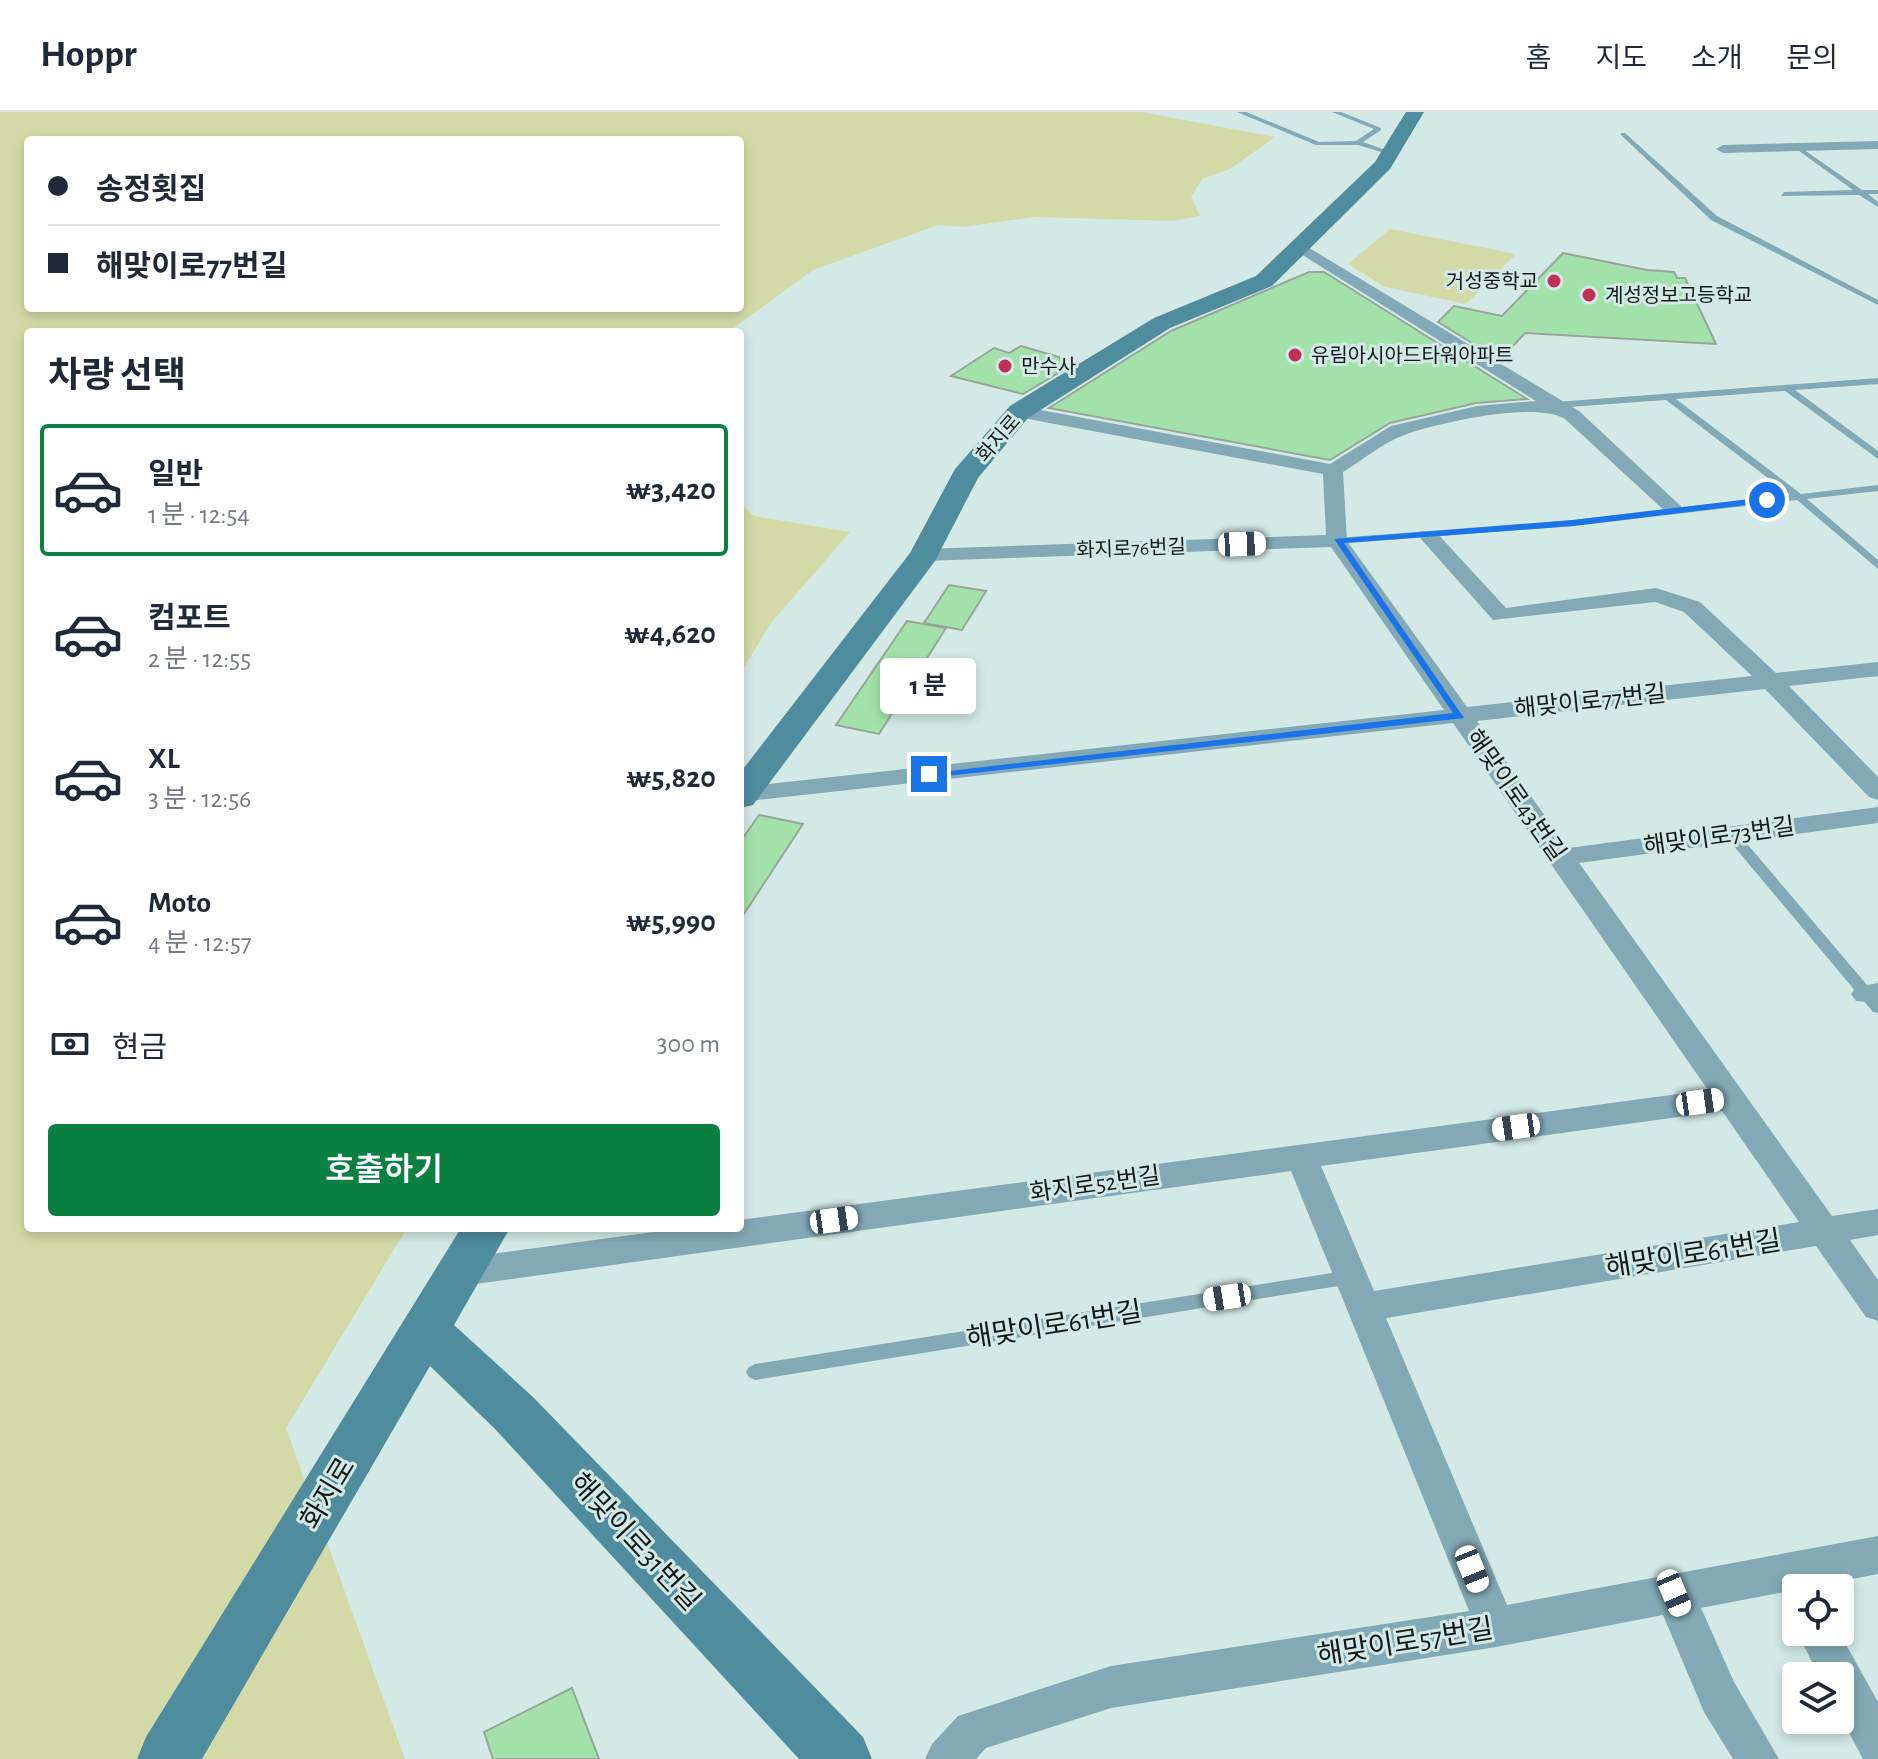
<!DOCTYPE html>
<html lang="ko">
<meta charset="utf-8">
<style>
:root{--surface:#fff;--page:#f6f6f7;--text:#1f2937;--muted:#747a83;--line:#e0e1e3;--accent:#0b8043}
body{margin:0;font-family:"Alegreya Sans","Noto Sans KR",sans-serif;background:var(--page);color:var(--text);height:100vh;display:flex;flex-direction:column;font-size:30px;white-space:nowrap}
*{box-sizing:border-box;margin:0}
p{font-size:26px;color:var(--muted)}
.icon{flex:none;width:44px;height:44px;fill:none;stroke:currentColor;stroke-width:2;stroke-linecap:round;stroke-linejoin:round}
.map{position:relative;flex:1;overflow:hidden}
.details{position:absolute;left:24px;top:216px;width:720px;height:904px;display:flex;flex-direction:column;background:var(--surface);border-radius:8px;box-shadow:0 4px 12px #0003}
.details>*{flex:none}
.guide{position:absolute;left:24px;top:24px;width:720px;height:176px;border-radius:8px;box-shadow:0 4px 12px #0003;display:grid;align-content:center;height:176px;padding:0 24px;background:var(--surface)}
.fabs{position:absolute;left:1782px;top:1462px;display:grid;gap:16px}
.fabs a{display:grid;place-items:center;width:72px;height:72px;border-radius:8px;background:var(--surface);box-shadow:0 4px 12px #0003;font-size:40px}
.end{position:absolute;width:36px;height:36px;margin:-18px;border:10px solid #1a73e8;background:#fff;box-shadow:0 0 0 4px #fff}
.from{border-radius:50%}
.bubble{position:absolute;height:56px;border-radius:8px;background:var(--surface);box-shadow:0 4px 12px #0003;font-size:26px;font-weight:600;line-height:56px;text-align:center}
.car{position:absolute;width:24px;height:48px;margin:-24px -12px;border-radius:10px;box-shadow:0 0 6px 2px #0007;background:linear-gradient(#fff 24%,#345 0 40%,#fff 0 76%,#345 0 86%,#fff 0)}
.guide b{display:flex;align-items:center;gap:28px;height:76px;font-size:30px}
.guide b+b{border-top:2px solid var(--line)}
.guide i{width:20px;height:20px;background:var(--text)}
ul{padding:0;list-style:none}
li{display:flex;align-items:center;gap:24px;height:132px;margin:0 16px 12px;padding:0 8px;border:4px solid transparent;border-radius:8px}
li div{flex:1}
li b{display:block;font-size:30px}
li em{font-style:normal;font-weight:600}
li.on{border-color:var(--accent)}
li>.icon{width:72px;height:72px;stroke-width:1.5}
h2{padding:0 24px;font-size:36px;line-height:96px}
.pay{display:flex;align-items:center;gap:20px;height:88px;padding:0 24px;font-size:30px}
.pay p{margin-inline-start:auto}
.action{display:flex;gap:16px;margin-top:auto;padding:16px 24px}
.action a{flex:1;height:92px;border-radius:8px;background:var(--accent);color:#fff;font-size:32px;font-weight:600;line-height:92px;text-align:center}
header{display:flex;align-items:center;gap:48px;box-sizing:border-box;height:112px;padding:0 40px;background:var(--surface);border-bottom:2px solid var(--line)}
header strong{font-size:38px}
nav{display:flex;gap:44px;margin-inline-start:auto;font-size:28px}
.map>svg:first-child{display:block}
.green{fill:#d4daa7;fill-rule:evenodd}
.building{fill:#a2e2aa;stroke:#98a699;stroke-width:2}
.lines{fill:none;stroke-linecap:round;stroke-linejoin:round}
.lane{fill:#82a9b5;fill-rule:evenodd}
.street{fill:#82a9b5;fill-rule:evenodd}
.secondary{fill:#4f8c9d;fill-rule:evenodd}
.route{fill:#1a73e8}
.poi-dot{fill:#c03158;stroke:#d3e9e5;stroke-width:3}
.labels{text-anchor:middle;stroke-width:6;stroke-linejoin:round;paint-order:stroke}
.far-poi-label{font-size:20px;fill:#121a19;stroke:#d3e9e5;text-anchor:start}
.far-street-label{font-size:20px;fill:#121a19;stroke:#d3e9e5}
.street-label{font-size:24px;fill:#121a19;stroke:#d3e9e5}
.near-street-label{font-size:28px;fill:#121a19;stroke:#d3e9e5}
</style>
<header>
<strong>Hoppr</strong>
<nav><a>홈</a><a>지도</a><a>소개</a><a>문의</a></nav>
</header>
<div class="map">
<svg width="1878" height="1647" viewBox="0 0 1878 1647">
<rect width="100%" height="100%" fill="#d3e9e5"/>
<path class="green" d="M0 0H1142L1275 25 1230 57 1202 67 1191 85 1200 104 1173 109 1034 105 963 115 938 113 813 158 728 220H28V1116H407L286 1316 405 1647H0ZM28 28H740V196H28Z
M1390 117 1516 142 1466 192 1385 175 1348 152Z
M740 391 754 404 850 420 771 511 740 562Z"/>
<path class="building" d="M1563 141 1647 158 1674 160 1677 166H1685L1716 232 1525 221 1500 248 1438 210 1454 194 1502 204Z
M1309 160H1324L1527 287 1476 291 1390 311 1330 348 1049 296 1171 219Z
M1021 234 1059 245 1065 257 1023 282 951 264 994 236 1009 241Z
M949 473 986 479 962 518 924 511Z
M907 509 946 516 879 622 836 613Z
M759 703 803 712 740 808V730Z
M572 1576 599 1647H493L484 1620Z"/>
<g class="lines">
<path class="lane" d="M1237 0H1246L1319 30 1356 29 1374 17 1332 0H1341L1381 16V18L1363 30 1394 41 1391 43 1358 33H1316Z
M1621 21H1625L1717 104 1878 188V193L1711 108 1621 23Z
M1797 33 1862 78H1878V82H1868L1878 90V95L1859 83 1781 84 1784 80 1853 78 1795 36Z
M1878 266V272L1795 278 1878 339V347L1785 279 1676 287 1801 382 1878 373V379L1807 387 1878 448V457L1797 388 1573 414 1337 432 1332 429 1337 426 1573 408 1790 383 1666 288 1555 296 1550 293 1555 290Z
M1732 719 1737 720 1878 886V901L1873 900 1727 726 1725 723 1727 720Z
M1351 1158 1357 1160 1360 1165 1357 1170 1351 1172 755 1268 749 1265 746 1260 749 1255 755 1252Z"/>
<path class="street" d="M1878 29V37L1723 41 1716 37 1723 33Z
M1301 131 1579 299 1684 397 1681 401H1667L1565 307C1535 289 1442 310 1407 322 1385 329 1363 348 1343 360L1347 429 1467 595 1752 564 1684 500 1655 490 1493 508 1421 427 1418 423 1421 419H1435L1506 496 1656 476 1700 490 1776 561 1878 550V564L1789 574 1878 665V688L1869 685 1765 577 1477 609 1568 736 1878 695V711L1579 751 1832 1104 1878 1097V1123L1850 1128 1878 1168V1209L1866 1205 1816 1134 1386 1206 1507 1493 1878 1424V1462L1701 1496 1734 1570 1779 1647H1733L1704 1600 1663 1503 1496 1535 1111 1596 986 1636 976 1647H925L932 1632 958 1604 1111 1554 1469 1499 1291 1059 461 1174 449 1170 444 1160 449 1150 461 1146 683 1116H740V1108L1708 978 1453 611 740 690 741 675 1444 598 1331 435 924 449 913 443 924 437 1326 423 1323 362 1012 304 1010 300 1019 294 1330 352 1391 314 1477 294 1536 289 1296 139 1293 136ZM1722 999 1799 1110 1374 1179 1321 1054Z
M1878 871V891L1856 889 1851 882 1856 875Z
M1797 1520H1839L1878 1590V1647H1863L1840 1604V1564H1819Z"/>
<path class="secondary" d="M1406 0H1424L1390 57 1272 174 1170 216 1028 306 978 366 935 449 753 693 740 696V661L910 441 955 357 1010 294 1154 206 1256 164 1375 50Z
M461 1116H510L454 1213 534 1286 863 1625 872 1647H799L496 1318 430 1254 202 1647H137L146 1625Z"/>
</g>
<path class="route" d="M1767 385 1770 390 1573 414 1344 431 1464 606 929 666 923 662 1453 601 1334 427 1573 408Z"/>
<g class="poi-dot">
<circle cx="1554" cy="169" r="8"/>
<circle cx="1589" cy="183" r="8"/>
<circle cx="1295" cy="243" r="8"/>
<circle cx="1005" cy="254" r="8"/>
</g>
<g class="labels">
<g class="far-poi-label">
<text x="1538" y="176" text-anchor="end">거성중학교</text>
<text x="1605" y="190">계성정보고등학교</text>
<text x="1311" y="250">유림아시아드타워아파트</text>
<text x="1021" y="261">만수사</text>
</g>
<g class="far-street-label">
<text transform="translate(998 326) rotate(-49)" y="7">화지로</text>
<text transform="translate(1131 436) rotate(-2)" y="7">화지로76번길</text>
</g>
<g class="street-label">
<text transform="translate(1590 589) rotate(-6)" y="8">해맞이로77번길</text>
<text transform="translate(1516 683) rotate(55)" y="8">해맞이로43번길</text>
<text transform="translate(1719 724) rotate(-8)" y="8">해맞이로73번길</text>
<text transform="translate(1095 1072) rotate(-8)" y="8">화지로52번길</text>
</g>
<g class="near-street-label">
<text transform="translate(1693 1141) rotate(-9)" y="10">해맞이로61번길</text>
<text transform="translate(1054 1212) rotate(-9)" y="10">해맞이로61번길</text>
<text transform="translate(327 1381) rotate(-59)" y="10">화지로</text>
<text transform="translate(636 1429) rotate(47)" y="10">해맞이로31번길</text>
<text transform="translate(1405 1529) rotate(-9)" y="10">해맞이로57번길</text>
</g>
</g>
</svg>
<div class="fabs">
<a><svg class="icon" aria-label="locate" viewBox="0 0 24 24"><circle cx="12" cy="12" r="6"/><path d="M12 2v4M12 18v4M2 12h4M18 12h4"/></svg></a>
<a><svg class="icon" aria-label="layers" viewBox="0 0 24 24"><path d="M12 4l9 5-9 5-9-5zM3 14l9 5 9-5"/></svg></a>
</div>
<i class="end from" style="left:1767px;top:388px"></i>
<i class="end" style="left:929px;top:662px"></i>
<div class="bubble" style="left:880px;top:546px;width:96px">1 분</div>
<i class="car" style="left:1242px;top:432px;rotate:88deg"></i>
<i class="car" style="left:1700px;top:990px;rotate:82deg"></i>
<i class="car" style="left:1516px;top:1015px;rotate:262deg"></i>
<i class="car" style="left:834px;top:1108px;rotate:82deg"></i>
<i class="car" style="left:1227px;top:1185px;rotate:261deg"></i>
<i class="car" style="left:1472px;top:1457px;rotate:158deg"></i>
<i class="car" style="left:1674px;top:1481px;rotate:157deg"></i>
<div class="guide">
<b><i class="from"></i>송정횟집</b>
<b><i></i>해맞이로77번길</b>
</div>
<section class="details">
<h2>차량 선택</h2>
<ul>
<li class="on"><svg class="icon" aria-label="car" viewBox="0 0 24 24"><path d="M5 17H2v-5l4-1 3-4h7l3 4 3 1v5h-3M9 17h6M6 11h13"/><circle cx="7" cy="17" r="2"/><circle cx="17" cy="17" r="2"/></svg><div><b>일반</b><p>1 분 · 12:54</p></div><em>₩3,420</em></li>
<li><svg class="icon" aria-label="car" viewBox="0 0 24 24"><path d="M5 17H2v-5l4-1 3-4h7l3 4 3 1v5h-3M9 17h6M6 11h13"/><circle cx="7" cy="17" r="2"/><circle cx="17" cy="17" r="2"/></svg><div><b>컴포트</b><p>2 분 · 12:55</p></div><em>₩4,620</em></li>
<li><svg class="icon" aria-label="car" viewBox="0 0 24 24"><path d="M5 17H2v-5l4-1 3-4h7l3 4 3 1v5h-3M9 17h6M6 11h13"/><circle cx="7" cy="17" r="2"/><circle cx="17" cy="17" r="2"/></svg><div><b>XL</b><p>3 분 · 12:56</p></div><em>₩5,820</em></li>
<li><svg class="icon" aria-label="car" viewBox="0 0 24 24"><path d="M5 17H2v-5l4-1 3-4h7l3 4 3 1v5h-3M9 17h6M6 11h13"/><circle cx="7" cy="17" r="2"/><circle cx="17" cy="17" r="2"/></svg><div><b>Moto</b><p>4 분 · 12:57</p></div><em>₩5,990</em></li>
</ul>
<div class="pay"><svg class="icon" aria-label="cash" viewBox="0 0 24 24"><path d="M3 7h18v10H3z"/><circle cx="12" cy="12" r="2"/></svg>현금<p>300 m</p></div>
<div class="action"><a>호출하기</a></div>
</section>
</div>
